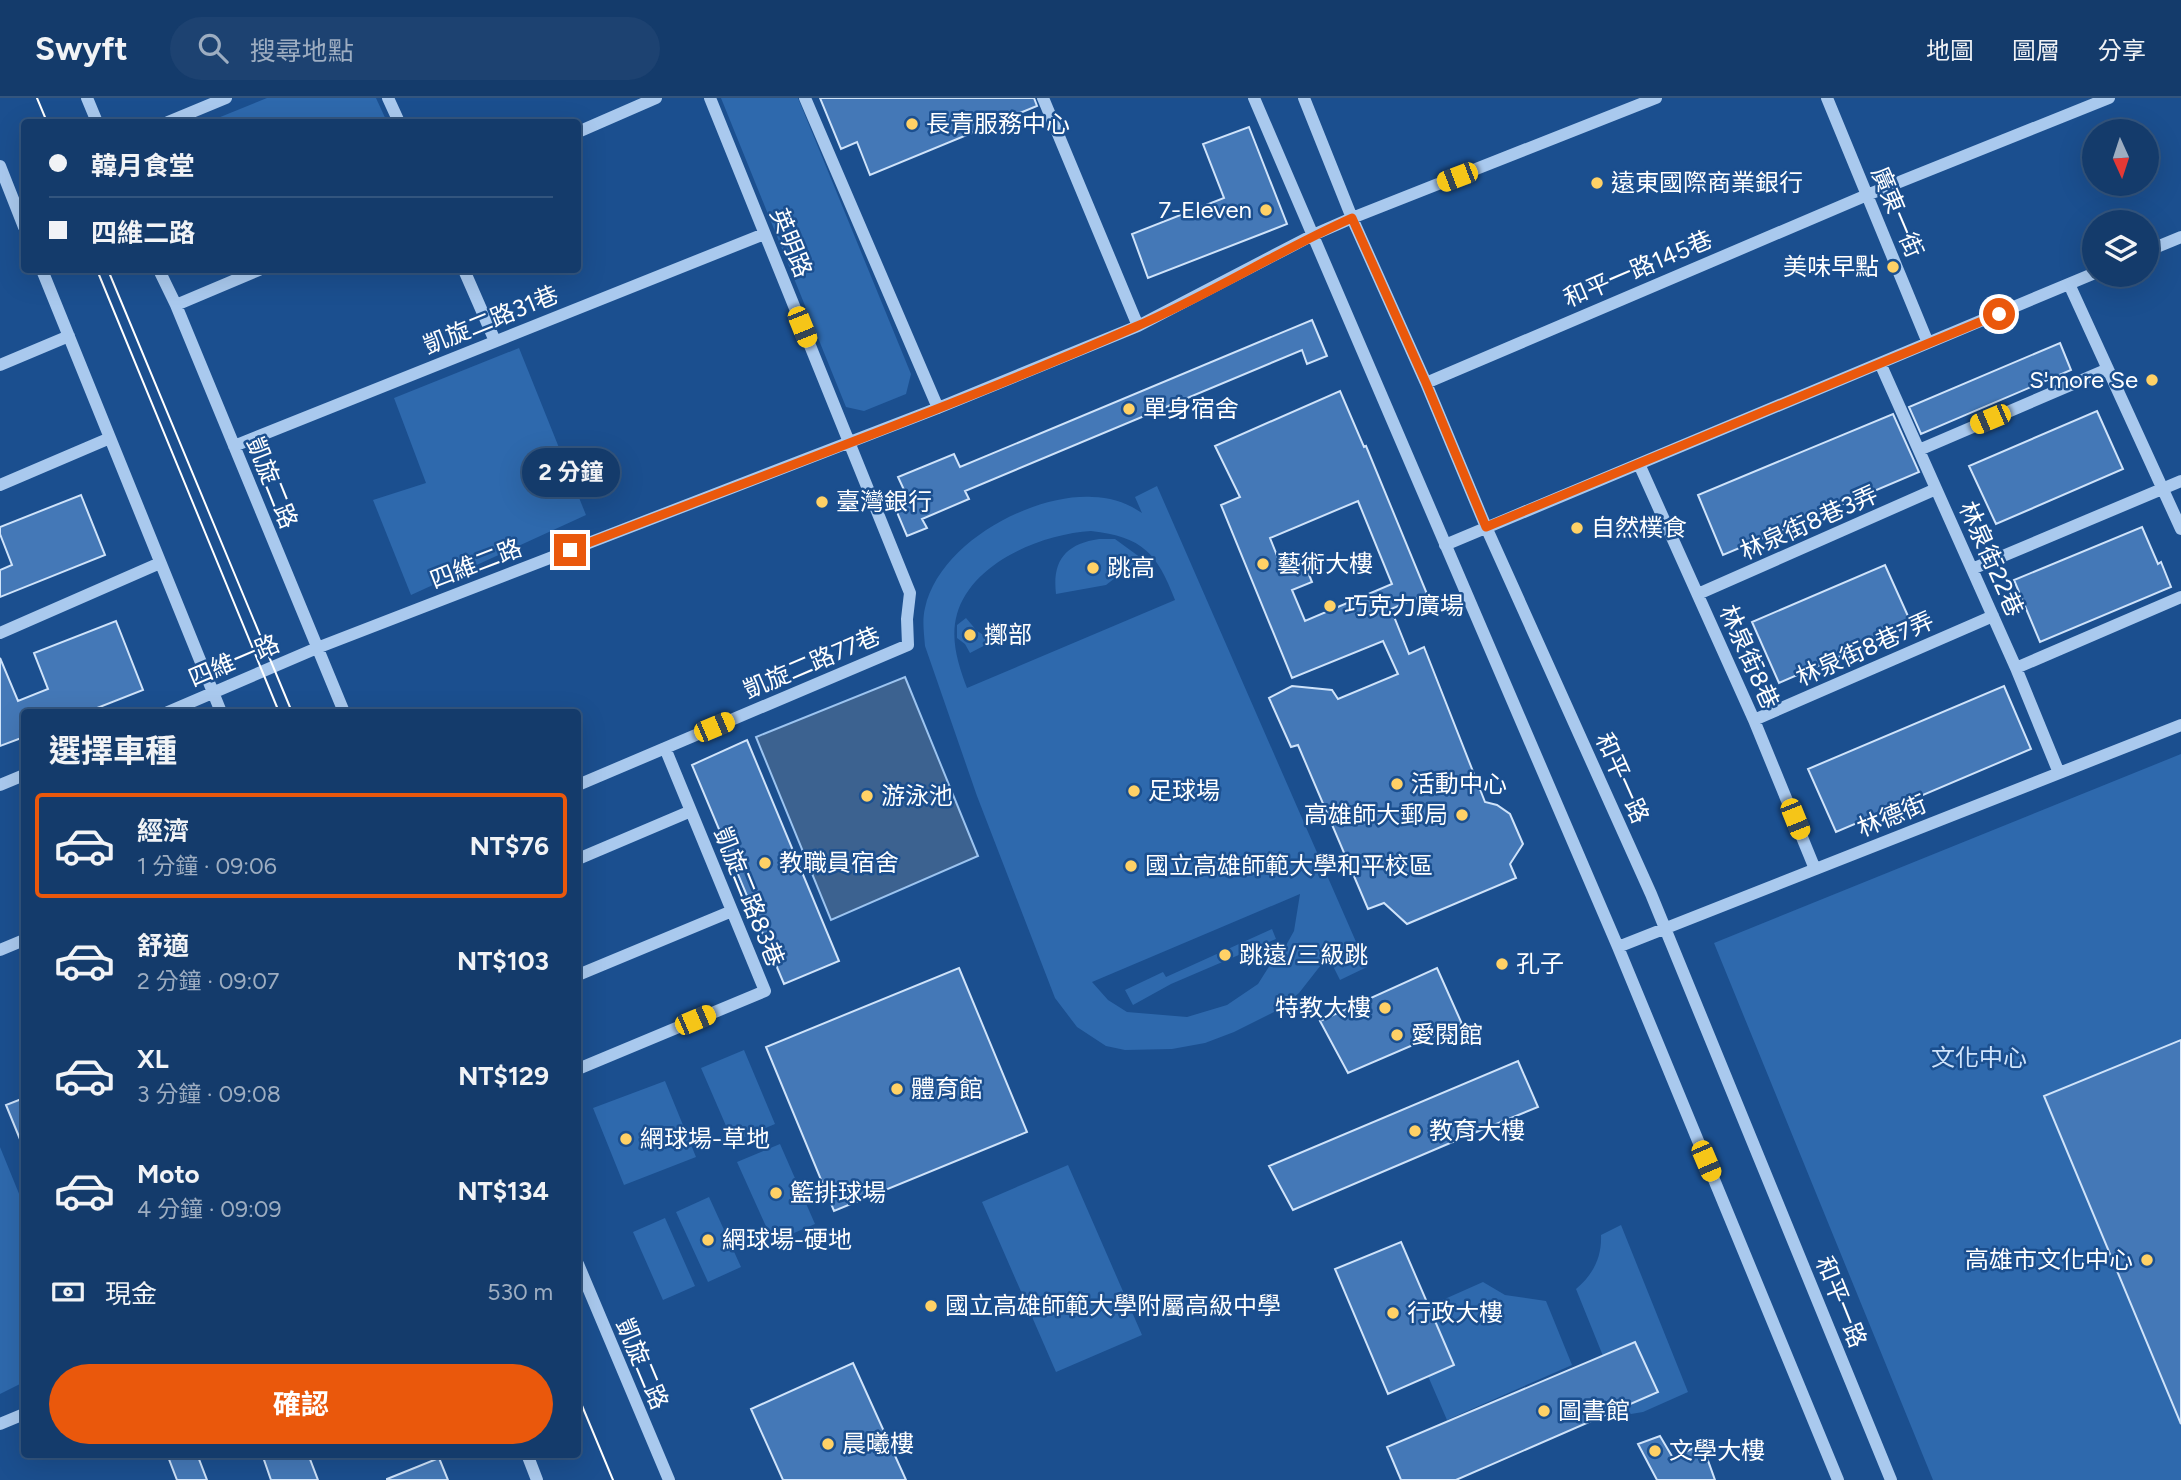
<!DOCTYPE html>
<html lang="zh-TW">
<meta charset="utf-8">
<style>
:root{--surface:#143b6b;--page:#1d4271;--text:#f1f3f6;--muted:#9dadc1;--line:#33557e;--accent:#ea580c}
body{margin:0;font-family:Figtree,"Noto Sans TC",sans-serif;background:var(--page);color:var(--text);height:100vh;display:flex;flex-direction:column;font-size:26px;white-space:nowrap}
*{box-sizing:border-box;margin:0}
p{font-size:23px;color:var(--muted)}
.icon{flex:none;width:38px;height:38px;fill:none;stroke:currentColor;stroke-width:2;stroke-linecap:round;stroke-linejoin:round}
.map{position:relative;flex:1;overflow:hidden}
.panel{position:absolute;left:21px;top:611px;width:560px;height:749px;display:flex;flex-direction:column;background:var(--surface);border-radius:7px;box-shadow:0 7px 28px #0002,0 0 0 2px var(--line)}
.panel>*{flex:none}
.guide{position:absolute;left:21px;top:21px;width:560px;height:154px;border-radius:7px;box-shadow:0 7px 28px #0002,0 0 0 2px var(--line);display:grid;align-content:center;height:154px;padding:0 28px;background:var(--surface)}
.needle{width:46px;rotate:177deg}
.controls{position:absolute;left:2082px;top:21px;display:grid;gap:14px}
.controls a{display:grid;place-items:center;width:77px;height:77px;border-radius:50%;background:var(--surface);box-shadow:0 7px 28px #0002,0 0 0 2px var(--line);font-size:35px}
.end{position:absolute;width:32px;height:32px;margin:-16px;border:9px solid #ea580c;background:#fff;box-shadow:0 0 0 4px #fff}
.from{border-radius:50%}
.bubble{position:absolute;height:49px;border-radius:24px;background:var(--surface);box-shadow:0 7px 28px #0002,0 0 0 2px var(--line);font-size:23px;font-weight:700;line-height:49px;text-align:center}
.car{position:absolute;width:21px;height:42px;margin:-21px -10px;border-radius:9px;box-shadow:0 0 5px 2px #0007;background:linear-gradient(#f5c518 24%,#345 0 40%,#f5c518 0 76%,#345 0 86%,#f5c518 0)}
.guide b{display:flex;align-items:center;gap:24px;height:66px;font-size:26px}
.guide b+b{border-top:2px solid var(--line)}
.guide i{width:18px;height:18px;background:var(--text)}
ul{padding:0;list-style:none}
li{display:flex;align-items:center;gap:21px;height:105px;margin:0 14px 10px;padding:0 14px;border:4px solid transparent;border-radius:7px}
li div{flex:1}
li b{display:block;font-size:26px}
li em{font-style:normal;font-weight:700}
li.current{border-color:var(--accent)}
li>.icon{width:63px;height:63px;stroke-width:1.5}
h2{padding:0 28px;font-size:32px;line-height:84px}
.pay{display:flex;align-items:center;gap:18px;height:77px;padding:0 28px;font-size:26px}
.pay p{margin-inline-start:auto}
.button{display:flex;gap:14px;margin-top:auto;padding:14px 28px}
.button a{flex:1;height:80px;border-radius:42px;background:var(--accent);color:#fff;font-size:28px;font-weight:700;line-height:80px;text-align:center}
header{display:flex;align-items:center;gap:42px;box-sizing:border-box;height:98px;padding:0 35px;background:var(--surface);border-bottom:2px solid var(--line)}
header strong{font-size:33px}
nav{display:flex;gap:38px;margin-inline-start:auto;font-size:24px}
.search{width:490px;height:63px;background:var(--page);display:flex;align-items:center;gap:18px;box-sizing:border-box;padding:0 24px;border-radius:38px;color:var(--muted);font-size:26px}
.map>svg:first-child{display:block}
.green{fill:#2e69ad;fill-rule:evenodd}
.water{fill:#3c6290;stroke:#9cc4f0;stroke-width:2}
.building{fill:#4478b7;stroke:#cfe3fa;stroke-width:2;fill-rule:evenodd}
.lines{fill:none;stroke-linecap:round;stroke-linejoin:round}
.minor{stroke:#a9c9ee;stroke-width:12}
.tram{stroke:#fff;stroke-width:2}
.route{stroke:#ea580c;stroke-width:9}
.poi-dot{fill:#ffd166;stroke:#1b4f8f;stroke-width:2.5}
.labels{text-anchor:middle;stroke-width:5;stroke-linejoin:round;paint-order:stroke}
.poi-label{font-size:24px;fill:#fff;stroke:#1b4f8f;text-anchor:start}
.street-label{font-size:24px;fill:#fff;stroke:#1b4f8f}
.park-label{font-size:24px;fill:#cfe3fa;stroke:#1b4f8f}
</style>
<header>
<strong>Swyft</strong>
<div class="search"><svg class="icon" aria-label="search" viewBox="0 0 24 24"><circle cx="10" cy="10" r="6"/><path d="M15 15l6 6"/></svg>搜尋地點</div>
<nav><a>地圖</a><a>圖層</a><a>分享</a></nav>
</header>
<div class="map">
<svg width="2181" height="1382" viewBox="0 0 2181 1382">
<rect width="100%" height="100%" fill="#1b4f8f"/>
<path class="green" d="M267 0H376L387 24H208Z
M721 0H798L911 276 906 296 864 313 846 309Z
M519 250 586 417 411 497 373 402 426 385 394 300Z
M1157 388 1367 869 1340 882 1328 858 1299 895 1280 911 1234 934 1205 945 1172 951 1125 952 1106 948 1077 929 1055 900 977 698 925 548C924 535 922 522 925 510 939 446 1030 396 1092 399 1111 399 1127 405 1142 415L1135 399ZM1091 433C1143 439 1157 455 1175 502L967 590C958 566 950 541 957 516 972 464 1042 436 1091 433ZM1300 796 1294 833 1279 860 1270 867 1258 886 1227 907 1187 919 1127 914 1108 902 1092 884Z
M1099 441H1115L1141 460 1106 487 1056 496C1052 462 1066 446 1099 441Z
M966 520 977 533 993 543 970 555 965 546 957 540V527Z
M2181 656V1382H1933L1714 845Z
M1272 831 1276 841 1171 886 1133 907 1125 892 1163 874 1166 879Z
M744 952 775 1026 733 1044 701 970Z
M665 983 696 1059 624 1087 593 1010Z
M780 1046 815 1126 773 1144 737 1064Z
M0 1049 24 1108V1284L0 1296Z
M1068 1067 1142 1237 1056 1274 982 1104Z
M709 1099 741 1169 708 1184 676 1114Z
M665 1120 695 1188 663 1202 633 1134Z
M1621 1127 1688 1294 1643 1314 1631 1316 1621 1310 1658 1294 1635 1244 1603 1258 1576 1191C1593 1177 1602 1159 1601 1137Z
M1483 1184 1505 1197 1546 1203 1572 1267 1447 1322 1428 1278 1454 1267 1429 1208Z"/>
<path class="water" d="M905 579 978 758 831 822 756 639Z"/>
<path class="building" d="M820 0H1034L1037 8 870 77 857 44 841 51Z
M1249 29 1287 126 1148 180 1132 136 1224 100 1203 46Z
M1312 222 1327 258 1307 266 1302 252 965 393 969 401 922 421 927 430 907 438 891 400 905 394 898 379 954 356 960 369Z
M2060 245 2071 272 1921 336 1909 309Z
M1340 293 1364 349 1366 348 1427 496 1391 511 1409 556 1424 549 1485 704 1497 707 1510 716 1523 746 1510 766 1516 780 1407 826 1384 805 1368 811 1298 647 1291 649 1269 600 1292 588 1332 592 1338 601 1398 576 1383 543 1292 580 1221 407 1240 399 1215 348ZM1358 403 1392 486 1305 523 1292 492 1312 484 1303 462 1282 470 1270 440Z
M2097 313 2123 371 1996 426 1969 368Z
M1893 316 1919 374 1723 457 1698 397Z
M81 397 105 457 0 499V472L12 467 0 436V429Z
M2142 429 2158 466 2161 464 2171 489 2040 544 2014 482Z
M1885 467 1912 527 1779 585 1752 524Z
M116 523 143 592 87 614H24V639L0 648V560L18 603 48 591 34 555Z
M2004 588 2031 651 1836 734 1808 671Z
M747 642 839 863 784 886 692 667Z
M959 870 1027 1034 834 1113 766 949Z
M1437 870 1462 926 1348 975 1320 923Z
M2181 942V1326L2044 998Z
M1518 963 1538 1009 1469 1037 1293 1112 1269 1068Z
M24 1000V1051L6 1007Z
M1401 1144 1454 1267 1388 1296 1335 1171Z
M1635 1244 1658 1294 1456 1382H1401L1387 1349Z
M853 1265 906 1382H783L751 1311Z
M1660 1338 1673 1360 1702 1346 1715 1382H1657L1638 1346Z
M167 1356H197L207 1382H177Z
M262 1356H308L318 1382H271Z
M439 1360 448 1382H387V1381Z"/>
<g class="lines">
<path class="minor" d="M87 0 97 24
M388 0 399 24
M805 0 938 310
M1043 0 1138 228
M1254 0 1618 849 1838 1382
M1304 0 1352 120 1426 285 1486 429 1651 796 1891 1382
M1827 0 1928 245
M168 24 226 0
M578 34 656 0
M0 68 24 129
M2147 153 2181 139
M42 172 221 614
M159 172 176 207 344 614
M464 172 495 243
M2069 186 2181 431
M176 207 259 172
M1880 265 2016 570 2059 675
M0 267 69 238
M1426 285 1867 97 2109 0
M234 348 764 136
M1919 352 2108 271
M1639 366 1754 622 1815 771
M0 387 110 340
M1445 447 2095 175
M1972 471 2181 383
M1698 496 1936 391
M0 535 160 465
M2016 570 2181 499
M168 614 317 550 938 310 1138 228 1313 137 1352 120 1656 0
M1754 622 1993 518
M0 687 24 677
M578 687 908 547 907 521 910 495 710 0
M578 761 691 713
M1618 849 2181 627
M0 852 24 842
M578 877 732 813
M578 971 765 893 665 650
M578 1166 669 1382
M0 1326 24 1316
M527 1356 537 1382"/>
<path class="tram" d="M37 0 47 24
M97 172 279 614
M108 172 292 614
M578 1298 613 1382"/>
</g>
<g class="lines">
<path class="route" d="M570 452C759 379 949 310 1135 229 1209 197 1278 153 1352 120L1426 285 1486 429 1999 216"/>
</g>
<g class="poi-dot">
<circle cx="912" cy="26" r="7"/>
<circle cx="1597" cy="85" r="7"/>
<circle cx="1266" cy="112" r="7"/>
<circle cx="1893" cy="169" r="7"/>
<circle cx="2152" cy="282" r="7"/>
<circle cx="1129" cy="311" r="7"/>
<circle cx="822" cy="404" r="7"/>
<circle cx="1577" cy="430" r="7"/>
<circle cx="1263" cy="466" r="7"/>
<circle cx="1093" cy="470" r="7"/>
<circle cx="1330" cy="508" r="7"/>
<circle cx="970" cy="537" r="7"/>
<circle cx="1397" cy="686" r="7"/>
<circle cx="1134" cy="693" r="7"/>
<circle cx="867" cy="698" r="7"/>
<circle cx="1462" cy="717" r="7"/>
<circle cx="765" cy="765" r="7"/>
<circle cx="1131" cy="768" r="7"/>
<circle cx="1225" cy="857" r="7"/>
<circle cx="1502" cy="866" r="7"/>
<circle cx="1385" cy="910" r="7"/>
<circle cx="1397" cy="937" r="7"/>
<circle cx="897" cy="991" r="7"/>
<circle cx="1415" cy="1033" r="7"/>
<circle cx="626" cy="1041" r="7"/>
<circle cx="776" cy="1095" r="7"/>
<circle cx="708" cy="1142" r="7"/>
<circle cx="2147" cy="1162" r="7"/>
<circle cx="931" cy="1208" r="7"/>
<circle cx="1393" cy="1215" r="7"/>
<circle cx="1544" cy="1313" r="7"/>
<circle cx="828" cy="1346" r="7"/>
<circle cx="1655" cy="1353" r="7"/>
</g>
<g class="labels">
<g class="poi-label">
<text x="926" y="34">長青服務中心</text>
<text x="1611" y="93">遠東國際商業銀行</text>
<text x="1252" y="120" text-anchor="end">7-Eleven</text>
<text x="1879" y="177" text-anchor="end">美味早點</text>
<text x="2138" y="290" text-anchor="end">S'more Se</text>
<text x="1143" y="319">單身宿舍</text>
<text x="836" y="412">臺灣銀行</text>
<text x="1591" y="438">自然樸食</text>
<text x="1277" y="474">藝術大樓</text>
<text x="1107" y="478">跳高</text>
<text x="1344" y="516">巧克力廣場</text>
<text x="984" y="545">擲部</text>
<text x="1411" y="694">活動中心</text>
<text x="1148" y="701">足球場</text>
<text x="881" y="706">游泳池</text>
<text x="1448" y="725" text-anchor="end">高雄師大郵局</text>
<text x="779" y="773">教職員宿舍</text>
<text x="1145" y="776">國立高雄師範大學和平校區</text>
<text x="1239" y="865">跳遠/三級跳</text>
<text x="1516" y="874">孔子</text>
<text x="1371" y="918" text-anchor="end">特教大樓</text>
<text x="1411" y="945">愛閱館</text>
<text x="911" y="999">體育館</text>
<text x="1429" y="1041">教育大樓</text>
<text x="640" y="1049">網球場-草地</text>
<text x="790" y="1103">籃排球場</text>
<text x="722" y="1150">網球場-硬地</text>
<text x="2133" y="1170" text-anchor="end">高雄市文化中心</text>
<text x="945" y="1216">國立高雄師範大學附屬高級中學</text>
<text x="1407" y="1223">行政大樓</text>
<text x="1558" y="1321">圖書館</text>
<text x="842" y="1354">晨曦樓</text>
<text x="1669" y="1361">文學大樓</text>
</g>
<g class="street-label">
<text transform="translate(1897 114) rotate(67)" y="8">廣東一街</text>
<text transform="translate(791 145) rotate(68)" y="8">英明路</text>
<text transform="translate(1638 171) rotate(-23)" y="8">和平一路145巷</text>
<text transform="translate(491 222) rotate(-22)" y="8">凱旋二路31巷</text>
<text transform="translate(272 385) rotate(68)" y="8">凱旋二路</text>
<text transform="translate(1809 425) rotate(-24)" y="8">林泉街8巷3弄</text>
<text transform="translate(1991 461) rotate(66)" y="8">林泉街22巷</text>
<text transform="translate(476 466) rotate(-21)" y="8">四維二路</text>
<text transform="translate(1865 551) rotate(-24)" y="8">林泉街8巷7弄</text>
<text transform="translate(1749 559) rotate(66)" y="8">林泉街8巷</text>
<text transform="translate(234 563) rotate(-23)" y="8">四維一路</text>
<text transform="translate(812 565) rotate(-23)" y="8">凱旋二路77巷</text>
<text transform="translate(1622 680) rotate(66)" y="8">和平一路</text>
<text transform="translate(1892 718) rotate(-22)" y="8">林德街</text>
<text transform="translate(749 799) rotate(68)" y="8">凱旋二路83巷</text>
<text transform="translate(1841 1204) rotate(68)" y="8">和平一路</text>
<text transform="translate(642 1266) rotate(67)" y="8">凱旋二路</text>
</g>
<g class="park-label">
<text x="1979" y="968">文化中心</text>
</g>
</g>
</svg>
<div class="controls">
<a><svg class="needle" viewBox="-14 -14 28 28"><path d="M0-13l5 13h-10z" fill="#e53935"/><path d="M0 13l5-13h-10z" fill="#9dadc1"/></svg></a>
<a><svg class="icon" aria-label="layers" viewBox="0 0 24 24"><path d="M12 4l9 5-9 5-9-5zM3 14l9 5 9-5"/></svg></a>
</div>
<i class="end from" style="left:1999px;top:216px"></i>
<i class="end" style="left:570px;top:452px"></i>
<div class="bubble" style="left:522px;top:350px;width:98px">2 分鐘</div>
<i class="car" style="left:1457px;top:79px;rotate:249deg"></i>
<i class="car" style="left:802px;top:229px;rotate:158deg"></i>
<i class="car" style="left:1990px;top:321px;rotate:247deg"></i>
<i class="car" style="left:714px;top:629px;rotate:67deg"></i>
<i class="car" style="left:1795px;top:721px;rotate:158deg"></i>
<i class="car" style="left:695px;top:922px;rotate:67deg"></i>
<i class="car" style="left:1706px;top:1063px;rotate:157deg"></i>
<div class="guide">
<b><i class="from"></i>韓月食堂</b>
<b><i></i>四維二路</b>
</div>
<section class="panel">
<h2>選擇車種</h2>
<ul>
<li class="current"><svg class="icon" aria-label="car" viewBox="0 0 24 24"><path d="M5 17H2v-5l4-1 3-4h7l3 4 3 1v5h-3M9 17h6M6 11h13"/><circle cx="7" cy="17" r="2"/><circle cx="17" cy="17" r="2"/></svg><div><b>經濟</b><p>1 分鐘 · 09:06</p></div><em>NT$76</em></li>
<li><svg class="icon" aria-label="car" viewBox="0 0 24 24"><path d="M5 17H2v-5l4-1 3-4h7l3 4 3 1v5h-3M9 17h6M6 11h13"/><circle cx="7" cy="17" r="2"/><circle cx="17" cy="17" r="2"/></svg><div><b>舒適</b><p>2 分鐘 · 09:07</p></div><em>NT$103</em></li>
<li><svg class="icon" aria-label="car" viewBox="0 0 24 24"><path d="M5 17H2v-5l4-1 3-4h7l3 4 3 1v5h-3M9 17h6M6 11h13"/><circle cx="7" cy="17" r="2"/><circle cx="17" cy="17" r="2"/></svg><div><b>XL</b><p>3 分鐘 · 09:08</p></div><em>NT$129</em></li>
<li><svg class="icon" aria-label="car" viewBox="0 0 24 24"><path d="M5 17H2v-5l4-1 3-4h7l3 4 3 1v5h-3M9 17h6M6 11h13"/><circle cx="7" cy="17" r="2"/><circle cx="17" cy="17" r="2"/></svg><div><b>Moto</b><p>4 分鐘 · 09:09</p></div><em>NT$134</em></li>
</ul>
<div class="pay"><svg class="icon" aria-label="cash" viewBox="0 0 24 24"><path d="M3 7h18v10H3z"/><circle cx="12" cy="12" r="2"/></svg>現金<p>530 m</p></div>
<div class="button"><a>確認</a></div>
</section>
</div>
